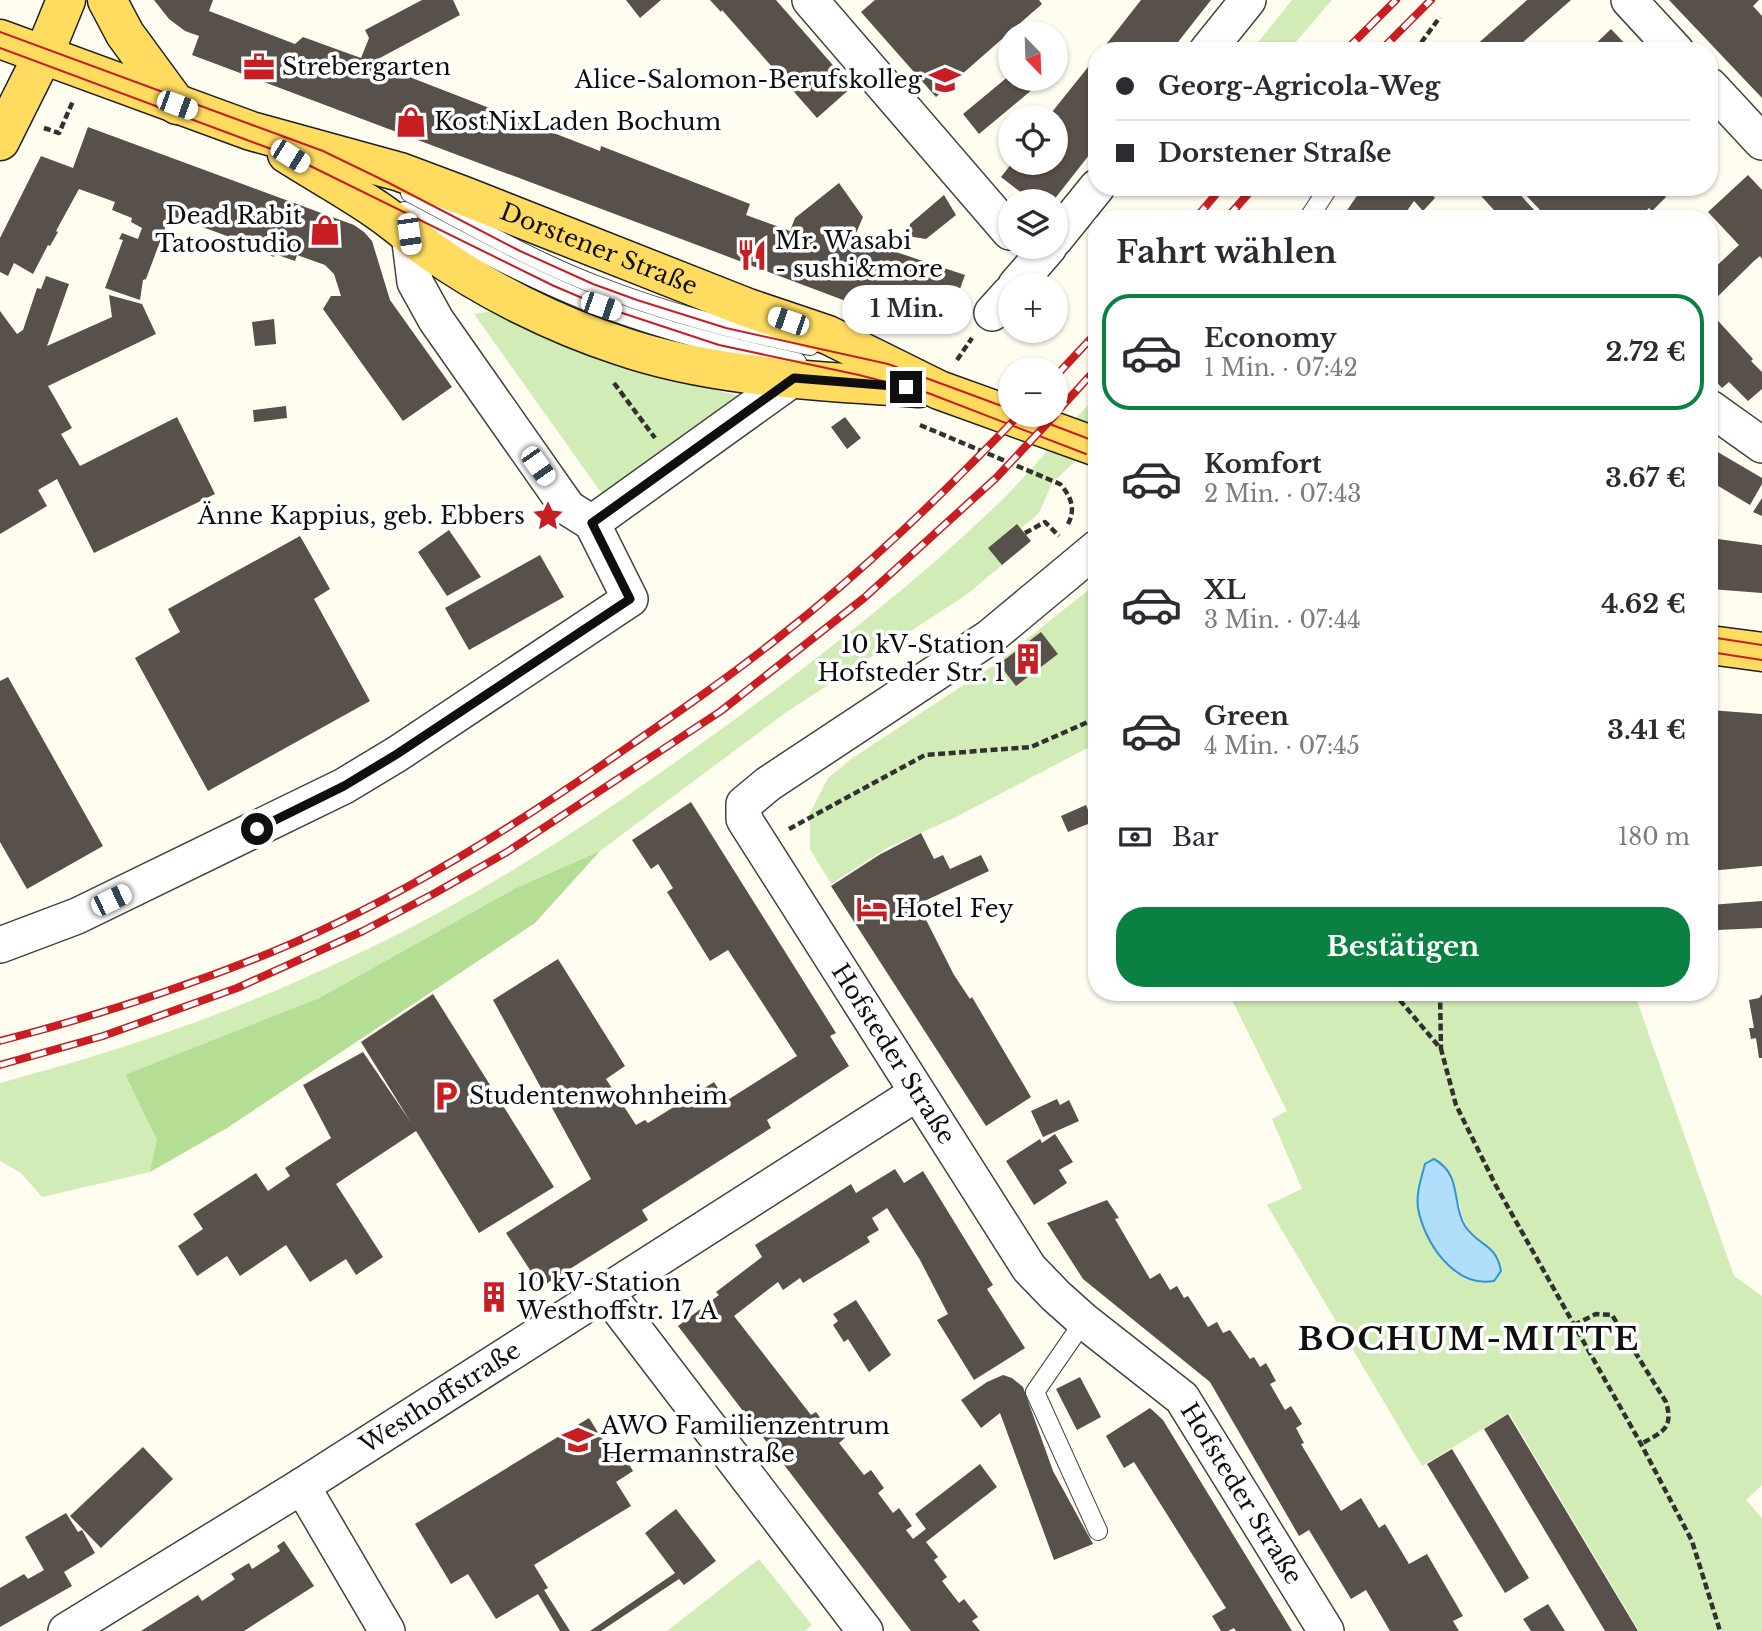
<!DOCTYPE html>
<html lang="de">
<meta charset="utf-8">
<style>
:root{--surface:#fff;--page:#f2f2f3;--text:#2b2b33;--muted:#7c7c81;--line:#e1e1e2;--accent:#0b8043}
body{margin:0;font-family:"Libre Baskerville",serif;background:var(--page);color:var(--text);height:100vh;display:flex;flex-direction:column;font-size:26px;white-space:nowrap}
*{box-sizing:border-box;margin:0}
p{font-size:23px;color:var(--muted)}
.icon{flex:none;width:38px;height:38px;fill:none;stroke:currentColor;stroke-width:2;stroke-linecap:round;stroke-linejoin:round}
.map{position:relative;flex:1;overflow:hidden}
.sheet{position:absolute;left:1088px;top:210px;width:630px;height:791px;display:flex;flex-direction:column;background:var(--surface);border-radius:28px;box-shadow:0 2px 5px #0004}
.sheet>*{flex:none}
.banner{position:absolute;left:1088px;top:42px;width:630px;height:154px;border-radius:28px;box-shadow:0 2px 5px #0004;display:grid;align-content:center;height:154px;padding:0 28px;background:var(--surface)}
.needle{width:46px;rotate:157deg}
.tools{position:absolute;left:998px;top:21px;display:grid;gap:14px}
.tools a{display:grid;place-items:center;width:70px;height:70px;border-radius:50%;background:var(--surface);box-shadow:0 2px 5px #0004;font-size:35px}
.end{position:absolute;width:32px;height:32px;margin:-16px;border:9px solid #0f0f0f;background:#fff;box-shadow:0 0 0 4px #fff}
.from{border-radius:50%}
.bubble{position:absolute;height:49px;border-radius:24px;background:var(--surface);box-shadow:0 2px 5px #0004;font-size:23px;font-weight:700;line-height:49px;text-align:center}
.car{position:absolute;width:21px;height:42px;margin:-21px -10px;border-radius:9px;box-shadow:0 0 5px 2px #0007;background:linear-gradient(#fff 24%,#345 0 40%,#fff 0 76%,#345 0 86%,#fff 0)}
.banner b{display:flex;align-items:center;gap:24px;height:66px;font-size:26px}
.banner b+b{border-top:2px solid var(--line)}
.banner i{width:18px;height:18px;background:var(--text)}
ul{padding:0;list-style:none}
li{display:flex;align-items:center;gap:21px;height:116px;margin:0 14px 10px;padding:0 14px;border:4px solid transparent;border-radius:28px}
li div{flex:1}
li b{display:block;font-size:26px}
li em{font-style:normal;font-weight:700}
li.on{border-color:var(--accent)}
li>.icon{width:63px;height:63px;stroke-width:1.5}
h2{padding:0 28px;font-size:32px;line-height:84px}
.pay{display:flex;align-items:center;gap:18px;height:77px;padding:0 28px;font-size:26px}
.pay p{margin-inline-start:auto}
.button{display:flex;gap:14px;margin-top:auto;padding:14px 28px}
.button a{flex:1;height:80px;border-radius:28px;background:var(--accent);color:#fff;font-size:28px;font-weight:700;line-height:80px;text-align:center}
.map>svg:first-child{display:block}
.green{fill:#d2ecb7;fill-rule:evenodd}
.forest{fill:#b5de95}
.water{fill:#b1defa;stroke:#3393d6;stroke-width:2}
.building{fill:#58504a}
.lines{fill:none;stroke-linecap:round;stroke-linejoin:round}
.lane-casing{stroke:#424242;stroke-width:20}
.street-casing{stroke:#424242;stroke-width:38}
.primary-casing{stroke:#202020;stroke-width:41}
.path{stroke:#313131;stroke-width:4.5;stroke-dasharray:7 3.5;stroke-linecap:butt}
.lane{stroke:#fff;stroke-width:18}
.street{stroke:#fff;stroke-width:35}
.primary{stroke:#ffdb60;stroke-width:38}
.tram{stroke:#c81d23;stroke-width:2}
.rail-casing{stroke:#c81d23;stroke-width:8}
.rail{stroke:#fff;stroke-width:5;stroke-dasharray:16;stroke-linecap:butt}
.route{stroke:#0f0f0f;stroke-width:9}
.labels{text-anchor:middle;stroke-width:7;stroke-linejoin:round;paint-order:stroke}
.poi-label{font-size:24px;fill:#0f0f0f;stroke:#fff;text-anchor:start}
.street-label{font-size:24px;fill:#0f0f0f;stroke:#fff}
.district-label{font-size:32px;font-weight:bold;letter-spacing:2px;fill:#0f0f0f;stroke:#fff}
</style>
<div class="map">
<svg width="1762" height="1631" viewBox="0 0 1762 1631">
<rect width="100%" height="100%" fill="#fffcf0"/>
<path class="green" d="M1292 0H1332L1288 51H1251Z
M494 311 596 358 746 398 605 498 474 314Z
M1097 395V441L1052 483 1039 513 1021 528 1017 525 1002 565 966 595 785 713 600 851 516 888 319 998 125 1076 158 1139 150 1172 42 1197 21 1173 0 1161V1083C100 1056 198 1025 293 983 345 960 398 936 447 908 551 851 649 782 745 712 834 646 924 576 1004 498 1036 465 1066 429 1097 395Z
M1097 583V743L954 818 887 848 831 884 810 849V813L828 778 851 759 997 663Z
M1228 992H1630L1636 998 1734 1276 1762 1296V1485L1746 1500 1762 1518V1631H1639L1509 1413 1422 1466 1267 1205 1302 1189 1272 1119 1287 1111ZM1418 1187 1459 1202C1464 1226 1469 1237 1492 1249L1423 1228 1418 1206Z
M759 1559 812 1625 805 1631H667Z"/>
<path class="forest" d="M600 851 535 923 227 1128 150 1172 157 1139 125 1075 319 998 516 888Z"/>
<path class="water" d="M1434 1159C1463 1175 1451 1204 1465 1226 1479 1247 1496 1243 1501 1271L1494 1281C1454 1288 1424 1242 1418 1208 1416 1193 1421 1179 1425 1164Z"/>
<path class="building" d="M154 0H213L209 11 295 44 303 37 361 58 369 38 365 30 422 0H453L460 15 378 59 376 64 600 151 601 146 750 204 746 215 790 231 795 218 839 183 863 217 854 238 965 275 947 325 931 333 192 55 199 36 185 31 169 19Z
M626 0H661L640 18Z
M710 0H776L852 87 817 118 722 10 721 12Z
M875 0H1039L1042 4 936 97 861 12Z
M1141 0H1211L1171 51H1101Z
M1527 0H1571L1513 51H1477L1474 47Z
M1669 0H1759L1753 6 1762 16V98Z
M1611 29 1632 51H1588Z
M1097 56V145L1053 201H1032L1001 177 1012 163H1055V117H1048Z
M1010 75V79H1024L1033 89 979 134 963 114Z
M88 127 354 225 364 232 372 241 390 300 452 387 403 421 323 309 331 296H341L334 274 325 265 297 255 295 261 275 254 274 257 261 252 262 249 170 215 146 279 143 280 140 300 105 288 123 240 119 239 122 233 138 239 142 228 131 222 132 218 112 210 115 202 79 189 56 231 58 232 50 246 48 245 33 274 14 263 8 276 0 272V238L41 156 73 168Z
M1748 175 1762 190V259L1760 256 1754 261 1710 304V272L1739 245 1708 212Z
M1363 187H1425L1435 198 1423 211 1414 201 1401 219H1341Z
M1473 187H1513L1537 213 1540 210 1524 193 1531 187H1588L1596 196 1605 187H1656L1666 197 1652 211 1649 208 1638 219H1502Z
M944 195 956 215 926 239 907 236 910 224Z
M46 276 69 284 47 346 112 317 109 295 142 304 156 334 48 386 72 428 61 434 80 466 177 417 215 494 94 553 57 479 38 490 47 506 0 534V311L17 334 23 330 37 288 41 289Z
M1710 312 1753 359 1751 361 1762 372V389L1748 401 1729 382 1722 388 1710 375Z
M274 319 276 344 255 346 252 322Z
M286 406 287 418 254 422 253 410Z
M845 417 861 438 847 449 831 427Z
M1716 451 1762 478V484L1750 505 1710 481V461Z
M1762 498V516L1753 512Z
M1017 524 1031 541 1002 565 988 548Z
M449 530 481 577 447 596 418 552Z
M300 536 330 589 314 599 370 701 208 791 135 658 180 632 168 609Z
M1710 538 1762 545V593L1710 589Z
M540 555 564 597 469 650 445 608Z
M1041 632 1058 654 1016 686 999 664Z
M8 677 103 846 27 889 0 842V681Z
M1710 710 1762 714V866L1720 870 1710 869Z
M691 802 836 1033 830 1036 849 1066 767 1120 771 1128 642 1210 648 1220 541 1287 506 1233 591 1179 493 1000 558 959 625 1066 606 1079 636 1125 645 1120 648 1123 714 1082 726 1101 797 1056 728 950 710 961 667 892 673 888 658 864 651 869 632 840Z
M1086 805 1093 822 1068 832 1061 816Z
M921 833 934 859 943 855 950 869 981 855 989 871 918 904 954 975 970 999 972 997 1031 1097 986 1126 831 886 879 855Z
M1762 901V928L1717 930 1710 936V905Z
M433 994 554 1187 479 1233 416 1131 336 1184 383 1257 356 1275 346 1259 310 1282 286 1245 240 1276 227 1256 197 1276 178 1246 203 1229 193 1214 256 1173 268 1191 290 1176 285 1168 331 1138 303 1085 363 1052 410 1121 361 1042Z
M1762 994V1058H1759L1756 1038 1751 1039 1749 1028H1754L1749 1000 1759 998Z
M1057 1099 1060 1105 1069 1100 1079 1121 1043 1137 1031 1111Z
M1055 1134 1073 1162 1059 1170 1067 1183 1034 1205 1006 1161 1040 1139 1042 1143Z
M895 1169 904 1183 923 1171 993 1285 987 1289 1025 1348 974 1380 937 1320 948 1314 920 1260 887 1208 872 1218 879 1230 867 1237 870 1242 803 1283 800 1278 783 1290 778 1282 734 1316 811 1415 816 1412 825 1424 830 1420 845 1438 839 1443 864 1475 871 1470 884 1488 878 1493 893 1513 899 1508 912 1526 906 1530 913 1539 926 1529 915 1514 980 1464 997 1487 926 1542 938 1557 934 1560 947 1577 942 1581 959 1603 964 1599 978 1617 972 1621 980 1631H911L678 1326 719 1295 716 1292 762 1257 755 1245 851 1184 856 1193Z
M1107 1200 1119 1218 1115 1219 1150 1279 1160 1273 1170 1290 1177 1286 1184 1298 1188 1296 1208 1327 1217 1322 1223 1333 1230 1330 1250 1359 1254 1357 1260 1367 1266 1363 1276 1381 1270 1384 1285 1410 1291 1406 1302 1424 1296 1428 1304 1443 1301 1444 1341 1511 1361 1498 1379 1528 1385 1524 1409 1564 1427 1554 1463 1616 1453 1621 1459 1631H1390L1366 1590 1351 1599 1309 1530 1299 1536 1210 1382 1083 1279 1047 1223Z
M494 1288 501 1302 495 1306 487 1292Z
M856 1300 891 1355 869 1372 848 1339 844 1342 833 1325 838 1321 833 1314Z
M1003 1375 1012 1378 1023 1387 1053 1471 1093 1544 1054 1560 1000 1413 981 1428 961 1400 987 1382Z
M1080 1377 1101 1417 1077 1430 1056 1389Z
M1150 1408 1163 1420 1292 1631H1236L1234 1628 1228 1631H1221L1212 1616 1226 1608 1134 1462 1124 1468 1106 1436Z
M1508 1414 1638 1631H1605L1484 1429Z
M589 1418 611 1453 619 1448 633 1471 616 1482 631 1506 534 1565 548 1588 544 1590 570 1631H560L538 1594 496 1619 468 1574 451 1584 415 1524Z
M143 1447 173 1479 101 1548 70 1516Z
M1452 1449 1529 1578 1505 1593 1427 1464Z
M676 1509 716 1561 684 1585 679 1579 601 1631H590L675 1573 645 1533Z
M66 1513 78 1532 82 1530 95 1553 64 1572 72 1586 0 1627V1588L24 1574 28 1579 44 1570 25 1537Z
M284 1541 314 1586 244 1631H141L198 1595 202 1601 235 1579 231 1574 249 1563 252 1569 280 1551 277 1546Z
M1548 1604 1565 1631H1531L1523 1619Z"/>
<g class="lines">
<defs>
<path id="lane" d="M410 193C471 225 531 260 596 285 665 312 736 331 810 346
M404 211C468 245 533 281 601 307 665 331 730 348 797 362
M1308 219 1329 187
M1084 1321 1035 1392 1098 1531"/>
<g id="street">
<path d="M810 0 1010 232"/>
<path d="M1629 0 1676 51"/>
<path d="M1207 51 1248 0"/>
<path d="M1710 86 1762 142"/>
<path d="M409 234 415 282 436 320 568 508 592 523"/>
<path d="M1055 239 1097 187"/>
<path d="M1016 285 1049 247"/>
<path d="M992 313 1010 293"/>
<path d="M1710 408 1762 445"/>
<path d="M592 523 794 378"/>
<path id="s1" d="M1097 548 990 637 768 784 744 804V819L1029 1268 1056 1296 1084 1321 1182 1398 1326 1631"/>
<path d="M0 945 77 916 344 786 397 754 630 599 592 523"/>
<path d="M606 1292 865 1631"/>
<path d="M302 1486 387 1631"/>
<path id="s2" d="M66 1631 302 1486 917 1093"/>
</g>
<g id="primary">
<path d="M107 0 125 34 177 105"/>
<path id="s3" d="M0 39 251 131 400 172 464 196 748 308 828 335 939 390 1097 447"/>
<path d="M0 141 46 49 66 0"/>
<path d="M287 154C317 173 348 190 377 210 395 222 410 236 428 249 483 289 556 325 621 346 714 378 822 381 919 388"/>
<path d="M1710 645 1762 652"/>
</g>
</defs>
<use href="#lane" class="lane-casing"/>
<use href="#street" class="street-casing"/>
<use href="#primary" class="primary-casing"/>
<path class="path" d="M1415 51 1440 17
M44 128 59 133 73 101
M957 360 972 338
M614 383 655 438
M920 425 1060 484C1071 496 1076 509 1068 524
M1025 533 1045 522 1059 536
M789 829 925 755 1031 747 1097 718
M1393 992 1441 1049 1456 1105 1495 1184 1641 1444 1692 1541 1720 1631
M1440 992 1441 1049
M1574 1325 1596 1314 1612 1315 1666 1402C1674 1429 1662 1432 1641 1444"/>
<use href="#lane" class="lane"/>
<use href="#street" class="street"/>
<use href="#primary" class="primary"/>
<path class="tram" d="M0 32 323 151 389 183 520 251 593 284 637 300 726 328 888 364 1010 409
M0 48 290 156 554 286 601 306 719 345 859 375 928 393 1086 454
M1026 415 1097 442
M1710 637 1762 645
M1710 652 1762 660"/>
<defs>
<path id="rail" d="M1345 51 1396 0
M1380 51 1431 0
M1195 219 1222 187
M1226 219 1254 187
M1055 377 1097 332
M1055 414 1097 368
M0 1041C93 1017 183 988 272 952 398 900 514 827 625 749 677 713 729 677 778 638 865 570 943 494 1019 415
M0 1065 103 1036 237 988 363 931 435 893 507 852 721 711 864 598 996 478 1055 415"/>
</defs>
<use href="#rail" class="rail-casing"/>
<use href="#rail" class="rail"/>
</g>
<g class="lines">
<path class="route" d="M257 829 344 786 397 754 630 599 592 523 794 378 906 387"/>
</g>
<defs>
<symbol id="office-bare" viewBox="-9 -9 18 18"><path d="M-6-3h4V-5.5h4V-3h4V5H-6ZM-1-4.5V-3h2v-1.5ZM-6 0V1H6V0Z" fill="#c81d23" stroke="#fff" stroke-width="2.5" paint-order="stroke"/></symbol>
<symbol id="school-bare" viewBox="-9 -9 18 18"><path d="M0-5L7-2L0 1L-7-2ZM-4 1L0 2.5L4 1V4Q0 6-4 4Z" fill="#c81d23" stroke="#fff" stroke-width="2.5" paint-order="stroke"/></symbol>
<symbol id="shop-bare" viewBox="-9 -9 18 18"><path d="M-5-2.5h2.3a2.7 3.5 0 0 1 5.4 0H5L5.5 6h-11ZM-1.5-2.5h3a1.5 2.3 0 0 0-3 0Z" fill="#c81d23" stroke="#fff" stroke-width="2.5" paint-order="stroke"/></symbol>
<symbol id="restaurant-bare" viewBox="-9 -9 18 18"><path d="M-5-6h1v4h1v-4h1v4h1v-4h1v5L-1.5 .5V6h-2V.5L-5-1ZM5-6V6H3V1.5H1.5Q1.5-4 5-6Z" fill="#c81d23" stroke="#fff" stroke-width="2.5" paint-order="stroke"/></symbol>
<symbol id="sight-bare" viewBox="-9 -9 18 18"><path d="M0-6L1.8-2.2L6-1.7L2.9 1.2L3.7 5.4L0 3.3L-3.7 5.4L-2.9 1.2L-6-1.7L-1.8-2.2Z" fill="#c81d23" stroke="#fff" stroke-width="2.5" paint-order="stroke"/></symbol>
<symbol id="building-bare" viewBox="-9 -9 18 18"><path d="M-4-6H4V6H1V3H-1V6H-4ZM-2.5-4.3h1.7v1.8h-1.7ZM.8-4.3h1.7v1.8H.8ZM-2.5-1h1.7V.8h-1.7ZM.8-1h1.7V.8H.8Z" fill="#c81d23" stroke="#fff" stroke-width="2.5" paint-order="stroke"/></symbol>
<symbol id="hotel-bare" viewBox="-9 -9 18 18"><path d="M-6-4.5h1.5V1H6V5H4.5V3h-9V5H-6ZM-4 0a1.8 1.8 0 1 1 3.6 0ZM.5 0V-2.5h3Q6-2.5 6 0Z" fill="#c81d23" stroke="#fff" stroke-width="2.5" paint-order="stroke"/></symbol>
<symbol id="parking-bare" viewBox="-9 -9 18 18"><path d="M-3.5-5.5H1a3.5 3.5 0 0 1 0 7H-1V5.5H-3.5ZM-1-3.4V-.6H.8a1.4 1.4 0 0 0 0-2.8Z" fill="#c81d23" stroke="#fff" stroke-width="2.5" paint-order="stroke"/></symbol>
</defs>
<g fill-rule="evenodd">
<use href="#office-bare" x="237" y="45" width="44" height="44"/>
<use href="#school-bare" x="923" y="58" width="44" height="44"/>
<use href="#shop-bare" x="389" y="100" width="44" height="44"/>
<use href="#shop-bare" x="303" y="208" width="44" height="44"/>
<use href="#restaurant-bare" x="730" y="233" width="44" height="44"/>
<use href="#sight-bare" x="526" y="494" width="44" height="44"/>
<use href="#building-bare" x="1006" y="637" width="44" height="44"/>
<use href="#hotel-bare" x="850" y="887" width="44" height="44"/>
<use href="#parking-bare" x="424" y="1074" width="44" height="44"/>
<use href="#building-bare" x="472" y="1275" width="44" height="44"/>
<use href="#school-bare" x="556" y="1418" width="44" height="44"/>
</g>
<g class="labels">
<g class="poi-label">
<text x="282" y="75">Strebergarten</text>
<text x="922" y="88" text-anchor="end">Alice-Salomon-Berufskolleg</text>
<text x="434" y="130">KostNixLaden Bochum</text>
<text x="302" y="224" text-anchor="end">Dead Rabit<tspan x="302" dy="28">Tatoostudio</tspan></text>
<text x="775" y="249">Mr. Wasabi<tspan x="775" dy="28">- sushi&amp;more</tspan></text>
<text x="525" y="524" text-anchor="end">Änne Kappius, geb. Ebbers</text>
<text x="1005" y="653" text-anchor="end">10 kV-Station<tspan x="1005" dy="28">Hofsteder Str. 1</tspan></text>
<text x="895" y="917">Hotel Fey</text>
<text x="469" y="1104">Studentenwohnheim</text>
<text x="517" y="1291">10 kV-Station<tspan x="517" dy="28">Westhoffstr. 17 A</tspan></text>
<text x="601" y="1434">AWO Familienzentrum<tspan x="601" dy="28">Hermannstraße</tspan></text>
</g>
<g class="street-label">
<text dy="8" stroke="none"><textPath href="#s3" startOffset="635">Dorstener Straße</textPath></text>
<text dy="8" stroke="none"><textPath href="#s1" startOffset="730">Hofsteder Straße</textPath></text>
<text dy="8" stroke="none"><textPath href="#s2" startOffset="441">Westhoffstraße</textPath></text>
<text dy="8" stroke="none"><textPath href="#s1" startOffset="1297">Hofsteder Straße</textPath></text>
</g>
<g class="district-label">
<text x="1469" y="1350">BOCHUM-MITTE</text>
</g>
</g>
</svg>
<div class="tools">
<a><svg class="needle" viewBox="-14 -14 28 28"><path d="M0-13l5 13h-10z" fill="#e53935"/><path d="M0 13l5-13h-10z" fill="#7c7c81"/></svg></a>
<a><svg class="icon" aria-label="locate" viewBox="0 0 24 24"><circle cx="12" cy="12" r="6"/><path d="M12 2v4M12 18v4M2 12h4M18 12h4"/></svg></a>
<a><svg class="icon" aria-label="layers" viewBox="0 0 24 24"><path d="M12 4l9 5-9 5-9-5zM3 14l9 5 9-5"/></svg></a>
<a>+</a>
<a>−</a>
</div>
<i class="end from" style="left:257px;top:829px"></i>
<i class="end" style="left:906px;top:387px"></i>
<div class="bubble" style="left:842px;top:285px;width:130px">1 Min.</div>
<i class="car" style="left:177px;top:105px;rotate:110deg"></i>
<i class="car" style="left:290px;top:156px;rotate:122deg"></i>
<i class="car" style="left:409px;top:234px;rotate:172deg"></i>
<i class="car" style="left:601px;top:306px;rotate:109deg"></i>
<i class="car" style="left:788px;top:321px;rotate:289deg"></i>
<i class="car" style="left:538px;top:466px;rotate:145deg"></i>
<i class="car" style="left:111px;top:900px;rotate:64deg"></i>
<div class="banner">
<b><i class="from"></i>Georg-Agricola-Weg</b>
<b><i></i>Dorstener Straße</b>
</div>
<section class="sheet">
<h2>Fahrt wählen</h2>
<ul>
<li class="on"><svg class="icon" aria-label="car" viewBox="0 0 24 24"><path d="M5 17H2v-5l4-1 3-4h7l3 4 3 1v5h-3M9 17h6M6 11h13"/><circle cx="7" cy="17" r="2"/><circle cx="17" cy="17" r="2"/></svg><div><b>Economy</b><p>1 Min. · 07:42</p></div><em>2.72 €</em></li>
<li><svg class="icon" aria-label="car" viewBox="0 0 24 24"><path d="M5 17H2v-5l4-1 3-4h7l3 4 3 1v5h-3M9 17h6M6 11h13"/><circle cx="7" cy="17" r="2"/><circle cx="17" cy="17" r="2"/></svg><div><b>Komfort</b><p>2 Min. · 07:43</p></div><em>3.67 €</em></li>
<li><svg class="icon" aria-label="car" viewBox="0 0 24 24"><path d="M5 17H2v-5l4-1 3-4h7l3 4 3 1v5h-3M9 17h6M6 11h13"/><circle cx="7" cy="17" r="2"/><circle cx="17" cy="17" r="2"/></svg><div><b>XL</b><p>3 Min. · 07:44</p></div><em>4.62 €</em></li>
<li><svg class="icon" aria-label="car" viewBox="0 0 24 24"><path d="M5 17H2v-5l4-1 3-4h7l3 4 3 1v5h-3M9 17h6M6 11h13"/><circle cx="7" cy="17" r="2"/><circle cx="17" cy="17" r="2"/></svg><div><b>Green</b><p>4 Min. · 07:45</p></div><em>3.41 €</em></li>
</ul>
<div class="pay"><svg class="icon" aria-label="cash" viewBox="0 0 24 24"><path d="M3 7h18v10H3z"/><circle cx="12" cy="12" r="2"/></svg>Bar<p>180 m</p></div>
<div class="button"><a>Bestätigen</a></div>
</section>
</div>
